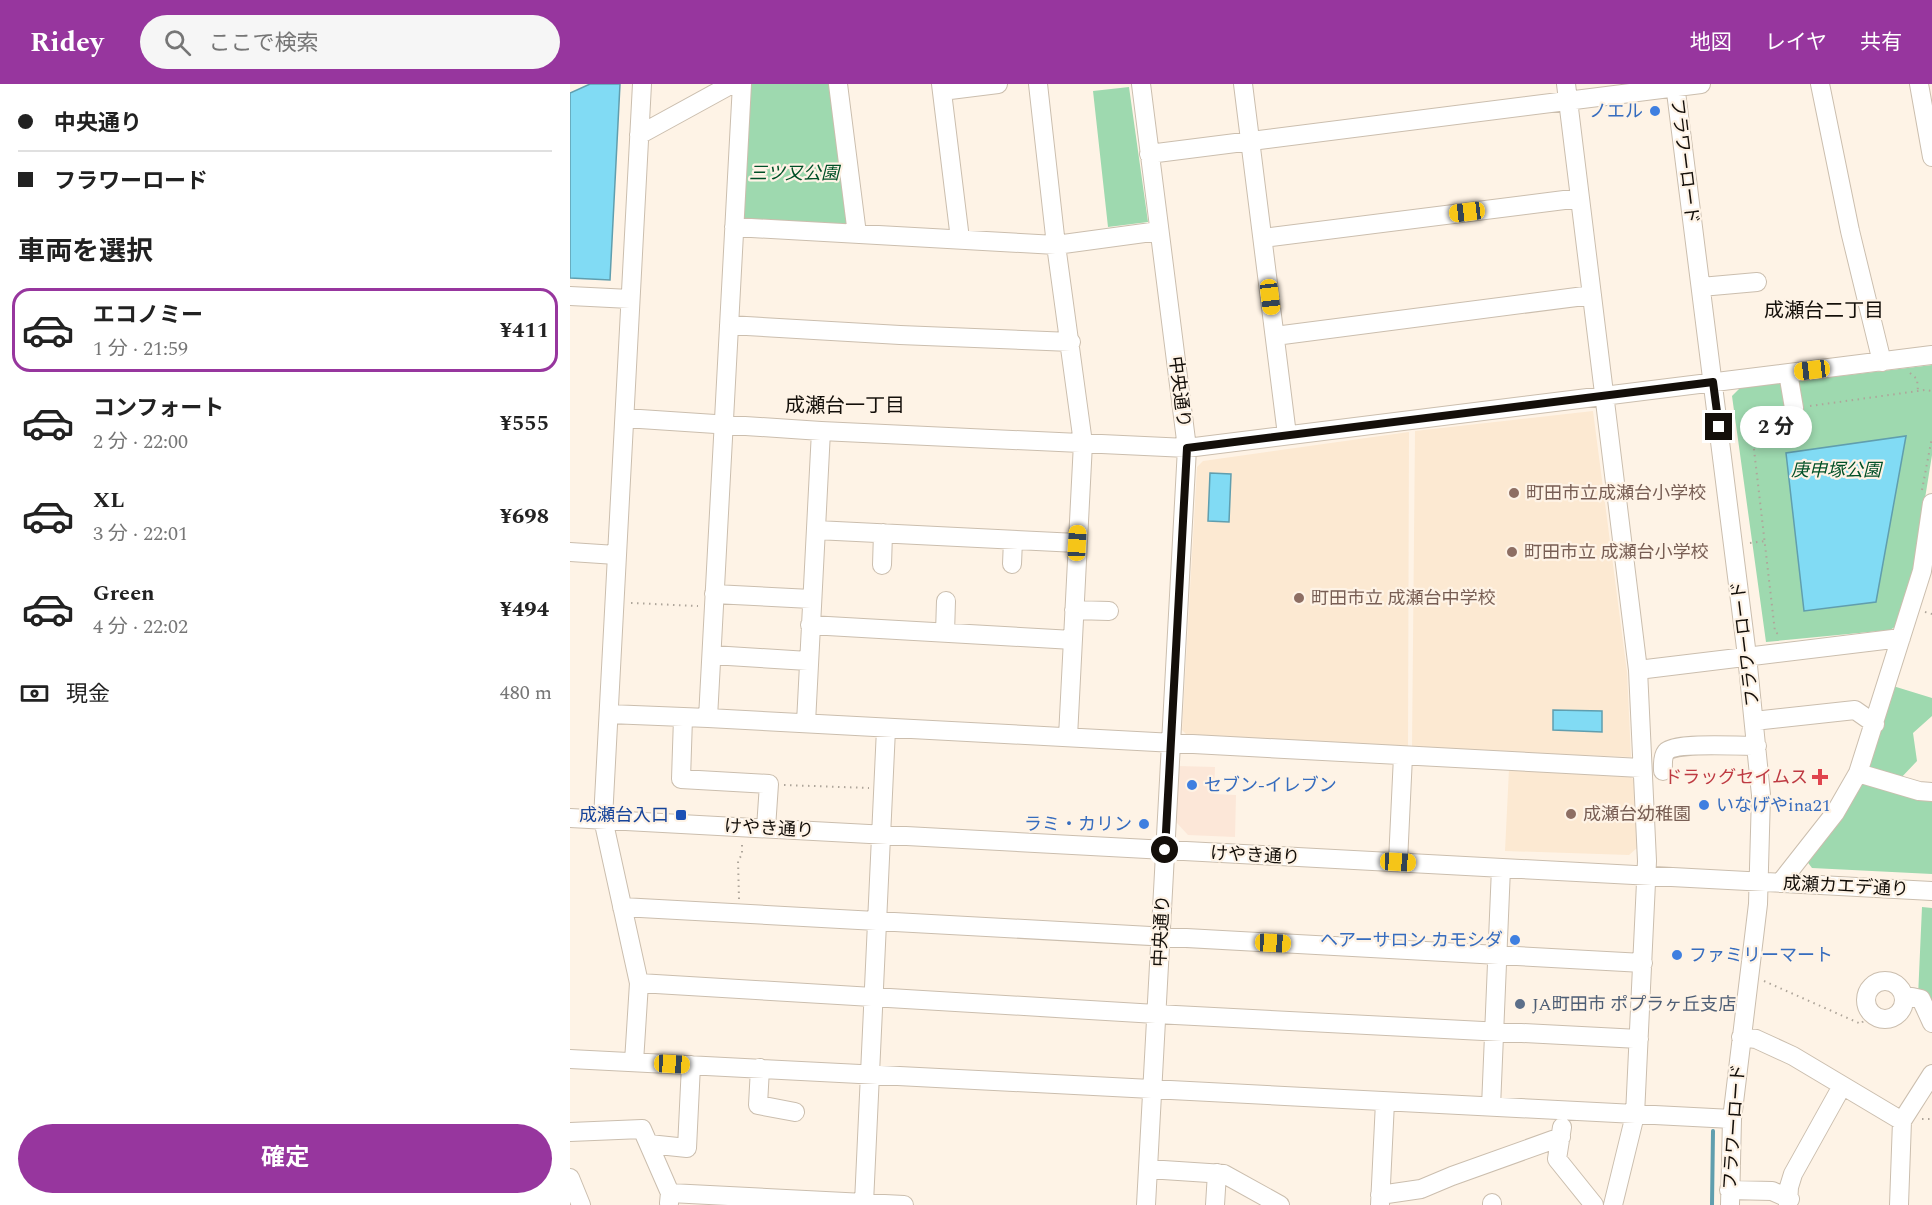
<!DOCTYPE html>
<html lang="ja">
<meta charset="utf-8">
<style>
:root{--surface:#fff;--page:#f6f6f6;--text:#222;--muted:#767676;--line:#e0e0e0;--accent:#97369e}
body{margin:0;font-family:Spectral,"Noto Sans JP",serif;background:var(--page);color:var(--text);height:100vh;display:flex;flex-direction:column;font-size:22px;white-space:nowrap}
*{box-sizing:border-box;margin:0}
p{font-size:20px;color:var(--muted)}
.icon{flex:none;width:33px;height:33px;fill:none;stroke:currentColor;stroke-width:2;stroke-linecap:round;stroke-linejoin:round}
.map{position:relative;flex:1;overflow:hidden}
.sheet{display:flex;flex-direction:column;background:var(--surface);width:570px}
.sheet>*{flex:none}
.banner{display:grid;align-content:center;height:132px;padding:0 18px;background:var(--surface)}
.end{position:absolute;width:27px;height:27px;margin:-14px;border:8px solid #140f0a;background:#fff;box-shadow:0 0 0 3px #fff}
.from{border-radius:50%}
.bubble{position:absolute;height:42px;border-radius:21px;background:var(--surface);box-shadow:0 3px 9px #0003;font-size:20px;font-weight:700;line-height:42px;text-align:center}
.car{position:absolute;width:18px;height:36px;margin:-18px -9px;border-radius:8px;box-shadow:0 0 4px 2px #0007;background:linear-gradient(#f5c518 24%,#345 0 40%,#f5c518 0 76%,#345 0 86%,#f5c518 0)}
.banner b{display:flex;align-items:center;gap:21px;height:57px;font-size:22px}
.banner b+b{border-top:2px solid var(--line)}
.banner i{width:15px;height:15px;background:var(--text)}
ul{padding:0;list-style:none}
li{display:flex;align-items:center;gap:18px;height:84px;margin:0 12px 9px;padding:0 6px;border:3px solid transparent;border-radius:18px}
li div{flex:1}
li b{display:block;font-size:22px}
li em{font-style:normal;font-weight:700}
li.on{border-color:var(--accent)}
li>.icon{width:54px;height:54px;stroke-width:1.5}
h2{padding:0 18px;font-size:27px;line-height:72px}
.pay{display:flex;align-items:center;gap:15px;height:66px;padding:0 18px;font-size:22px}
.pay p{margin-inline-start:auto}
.primary-button{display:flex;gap:12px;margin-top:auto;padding:12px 18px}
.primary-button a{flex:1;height:69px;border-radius:36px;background:var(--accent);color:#fff;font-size:24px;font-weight:700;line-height:69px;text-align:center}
header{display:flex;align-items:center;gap:36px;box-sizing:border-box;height:84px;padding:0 30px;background:var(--accent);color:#fff}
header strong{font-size:28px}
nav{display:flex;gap:33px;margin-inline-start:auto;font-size:21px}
.search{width:420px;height:54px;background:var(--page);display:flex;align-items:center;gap:15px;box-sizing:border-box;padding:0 21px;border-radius:33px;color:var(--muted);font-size:22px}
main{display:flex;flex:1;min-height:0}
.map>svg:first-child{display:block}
.commercial{fill:#fce7d8}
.built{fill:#fce9d2}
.green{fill:#9ed9af}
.water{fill:#81dbf4;stroke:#609eae;stroke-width:1.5}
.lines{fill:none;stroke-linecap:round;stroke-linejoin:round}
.stream{stroke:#609eae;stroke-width:4}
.minor-casing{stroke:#cbbeae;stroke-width:20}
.path{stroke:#aea59a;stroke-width:2;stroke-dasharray:1.5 4.5;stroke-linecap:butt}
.minor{stroke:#fff;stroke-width:18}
.route{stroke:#140f0a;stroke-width:8}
.shop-dot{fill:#3f7fe0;stroke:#fef3e6;stroke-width:2}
.education-dot{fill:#8d6e63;stroke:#fef3e6;stroke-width:2}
.health-dot{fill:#e0444e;stroke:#fef3e6;stroke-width:2}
.transit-dot{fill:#1a4fb4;stroke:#fef3e6;stroke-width:2}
.service-dot{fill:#5c6f8a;stroke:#fef3e6;stroke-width:2}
.labels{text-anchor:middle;stroke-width:4.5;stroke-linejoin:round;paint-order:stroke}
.shop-label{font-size:18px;fill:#366cbe;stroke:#fef3e6;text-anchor:end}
.street-label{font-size:18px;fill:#140f0a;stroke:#fef3e6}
.park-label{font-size:18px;font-style:italic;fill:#005027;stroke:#fef3e6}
.education-label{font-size:18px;fill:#785e54;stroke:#fef3e6;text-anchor:start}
.health-label{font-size:18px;fill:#be3a42;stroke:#fef3e6;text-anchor:end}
.transit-label{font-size:18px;fill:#164399;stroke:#fef3e6;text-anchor:end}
.service-label{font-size:18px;fill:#4e5e75;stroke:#fef3e6;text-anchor:start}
.neighbourhood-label{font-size:20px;fill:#140f0a;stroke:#fef3e6}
</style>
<header>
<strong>Ridey</strong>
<div class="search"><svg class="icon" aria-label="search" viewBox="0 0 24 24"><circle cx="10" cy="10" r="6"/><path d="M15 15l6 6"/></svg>ここで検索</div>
<nav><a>地図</a><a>レイヤ</a><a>共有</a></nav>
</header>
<main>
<section class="sheet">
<div class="banner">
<b><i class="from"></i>中央通り</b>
<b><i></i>フラワーロード</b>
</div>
<h2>車両を選択</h2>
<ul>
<li class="on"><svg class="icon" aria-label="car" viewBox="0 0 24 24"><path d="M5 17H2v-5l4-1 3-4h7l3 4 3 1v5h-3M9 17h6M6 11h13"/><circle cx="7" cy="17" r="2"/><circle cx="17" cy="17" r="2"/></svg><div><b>エコノミー</b><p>1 分 · 21:59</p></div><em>¥411</em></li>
<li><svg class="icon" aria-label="car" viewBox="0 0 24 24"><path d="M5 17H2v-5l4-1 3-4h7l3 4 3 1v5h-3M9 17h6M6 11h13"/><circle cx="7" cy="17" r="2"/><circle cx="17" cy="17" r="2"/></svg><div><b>コンフォート</b><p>2 分 · 22:00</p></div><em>¥555</em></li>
<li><svg class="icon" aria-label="car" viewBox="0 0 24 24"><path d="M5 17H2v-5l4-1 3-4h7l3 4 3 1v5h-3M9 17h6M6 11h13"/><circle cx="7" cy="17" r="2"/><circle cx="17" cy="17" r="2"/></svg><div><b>XL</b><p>3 分 · 22:01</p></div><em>¥698</em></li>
<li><svg class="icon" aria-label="car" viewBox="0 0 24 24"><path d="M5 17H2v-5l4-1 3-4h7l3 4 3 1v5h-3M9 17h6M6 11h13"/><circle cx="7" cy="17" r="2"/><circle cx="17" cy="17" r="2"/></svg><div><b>Green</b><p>4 分 · 22:02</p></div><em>¥494</em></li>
</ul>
<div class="pay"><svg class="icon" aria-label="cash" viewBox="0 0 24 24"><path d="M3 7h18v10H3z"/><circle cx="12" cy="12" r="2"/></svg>現金<p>480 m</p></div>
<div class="primary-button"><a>確定</a></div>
</section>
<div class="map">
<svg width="1362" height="1121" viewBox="0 0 1362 1121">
<rect width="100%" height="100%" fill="#fef3e6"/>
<path class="commercial" d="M608 682 645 683 644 710 666 711 665 753 618 751 607 739Z"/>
<path class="built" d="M1023 327 1057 588 1061 673 842 665 845 347Z
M839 348 838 665 618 652 612 646 627 383 633 377Z
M939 685 1059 691 1064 696 1067 764 1059 771 935 767Z"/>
<path class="green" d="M180 0H263L280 139 276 143 170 135Z
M559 3 578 138 538 143 523 7Z
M1362 281V371L1342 495 1328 541 1320 546 1196 558 1162 312 1170 304Z
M1323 602 1362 614V632L1343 649 1347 677 1329 696 1303 688 1299 681Z
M1292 699 1362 713V790L1242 784 1236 776Z
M1352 823 1362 824V933L1348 913Z"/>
<path class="water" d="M20 0H50L40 196 0 194V9Z
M1336 352 1306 518 1234 527 1216 369Z
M640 389 661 390 659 438 638 437Z
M983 626 1032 627V648L983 646Z"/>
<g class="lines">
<path class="stream" d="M1142 1121 1143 1047"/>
<defs>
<path id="minor" d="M268 0 287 150
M371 0 390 155
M468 0 486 161 513 359 498 653
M571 0 617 364 576 1121
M673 0 717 351
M996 0 1068 586 1077 777 1065 1031 1043 1121
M1105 0 1177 572 1191 711 1188 820 1162 1035 1160 1121
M1250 0 1280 147 1312 278
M1349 0 1362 73
M372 7 428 0
M69 51 162 0
M579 70 1131 0
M164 143 486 161 589 147
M693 154 1010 114
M1131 203 1187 198
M0 212 60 215
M159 241 330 251 501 258
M705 252 1022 211
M1218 289 1224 324
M55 334 251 347 617 364 1362 271
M246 446 507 459
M0 468 46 471
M442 480 443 456
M312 481 313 449
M144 510 241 515
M504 526 539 527
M240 541 503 556
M375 549 376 517
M142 571 238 577
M1068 586 1331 554
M39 630 138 634 1071 684
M113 634 111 695 199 700 196 744
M138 634 172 0
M1184 637 1285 626 1305 640
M236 639 251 347
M1093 687C1093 682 1092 673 1096 668 1104 658 1171 662 1187 662
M1288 689 1349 707 1362 708
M0 734 1362 807
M828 778 833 672
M1210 799 1265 729 1288 689 1352 487 1362 419
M52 823 1073 879
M1296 916a19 19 0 1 1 38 0a19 19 0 1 1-38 0Z
M69 899 586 930 1069 955
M1334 913H1342L1351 915 1362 939
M1171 953 1186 955 1223 972 1332 1037
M0 975 1162 1035
M64 978 69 899 33 735 72 0
M190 984 188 1021 225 1028
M921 1023 931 784
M992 1043 987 1075 1024 1121
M0 1048 72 1045 100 1109 99 1119
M79 1060 117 1064 121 981
M578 1085 654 1090 710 1121
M0 1094 11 1121
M1159 1106 1202 1107 1220 1115
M100 1109 334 1121
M810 1111 851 1105 882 1092 991 1053
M294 1119 316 645
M645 1121 647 1089
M810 1121 815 1018
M922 1121V1119
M1218 1121 1219 1103 1223 1090 1272 1002
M1329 1121 1332 1037 1362 990"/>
</defs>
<use href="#minor" class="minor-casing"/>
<path class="path" d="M1340 289 1347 295 1348 307
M1240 322 1355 306 1362 307
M1208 327 1200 328 1185 337 1182 348 1205 548 1211 552
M1352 406 1362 353
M1180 459 1195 457
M61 519 128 522
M1355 528 1362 530
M214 701 299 704
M169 815 168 776 172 771V759
M1194 897 1291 940 1300 928
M1352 1035H1362"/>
<use href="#minor" class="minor"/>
</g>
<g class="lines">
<path class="route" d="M595 766 617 364 1143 298 1149 343"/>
</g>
<g class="shop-dot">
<circle cx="1085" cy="27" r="6"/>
<circle cx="622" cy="701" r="6"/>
<circle cx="1134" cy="721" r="6"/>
<circle cx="574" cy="740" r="6"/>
<circle cx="945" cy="856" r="6"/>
<circle cx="1107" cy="871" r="6"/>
</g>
<g class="education-dot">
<circle cx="944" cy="409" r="6"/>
<circle cx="942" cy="468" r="6"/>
<circle cx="729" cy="514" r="6"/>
<circle cx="1001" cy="730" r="6"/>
</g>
<path class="health-dot" d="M1247 684h6v6h6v6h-6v6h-6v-6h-6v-6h6z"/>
<rect class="transit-dot" x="105" y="725" width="12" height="12" rx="3"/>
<circle class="service-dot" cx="950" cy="920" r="6"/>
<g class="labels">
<g class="shop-label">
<text x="1073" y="33">ノエル</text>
<text x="634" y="707" text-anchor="start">セブン-イレブン</text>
<text x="1146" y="727" text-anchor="start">いなげやina21</text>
<text x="562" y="746">ラミ・カリン</text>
<text x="933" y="862">ヘアーサロン カモシダ</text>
<text x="1119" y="877" text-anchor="start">ファミリーマート</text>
</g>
<g class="street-label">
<text transform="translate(1115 77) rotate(83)" y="6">フラワーロード</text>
<text transform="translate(610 308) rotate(83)" y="6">中央通り</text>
<text transform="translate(1175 560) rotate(-97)" y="6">フラワーロード</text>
<text transform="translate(199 744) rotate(3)" y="6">けやき通り</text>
<text transform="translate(685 771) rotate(3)" y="6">けやき通り</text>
<text transform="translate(1276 802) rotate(3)" y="6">成瀬カエデ通り</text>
<text transform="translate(591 847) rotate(-87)" y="6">中央通り</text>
<text transform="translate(1164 1043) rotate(-86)" y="6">フラワーロード</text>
</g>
<g class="park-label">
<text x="224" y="95">三ツ又公園</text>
<text x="1266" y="392">庚申塚公園</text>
</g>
<g class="education-label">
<text x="956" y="415">町田市立成瀬台小学校</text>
<text x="954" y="474">町田市立 成瀬台小学校</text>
<text x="741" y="520">町田市立 成瀬台中学校</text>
<text x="1013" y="736">成瀬台幼稚園</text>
</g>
<g class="health-label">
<text x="1238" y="699">ドラッグセイムス</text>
</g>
<g class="transit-label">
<text x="99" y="737">成瀬台入口</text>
</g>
<g class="service-label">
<text x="962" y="926">JA町田市 ポプラヶ丘支店</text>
</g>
<g class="neighbourhood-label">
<text x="1254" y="233">成瀬台二丁目</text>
<text x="275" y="328">成瀬台一丁目</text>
</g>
</g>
</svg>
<i class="end from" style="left:595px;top:766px"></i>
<i class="end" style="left:1149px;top:343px"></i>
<div class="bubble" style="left:1170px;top:322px;width:72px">2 分</div>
<i class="car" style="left:897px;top:128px;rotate:263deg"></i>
<i class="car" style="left:700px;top:213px;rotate:173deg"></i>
<i class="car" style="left:1242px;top:286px;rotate:263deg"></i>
<i class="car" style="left:507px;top:459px;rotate:3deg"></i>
<i class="car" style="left:828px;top:778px;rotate:93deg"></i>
<i class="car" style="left:703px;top:859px;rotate:93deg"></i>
<i class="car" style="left:102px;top:980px;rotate:93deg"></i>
</div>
</main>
